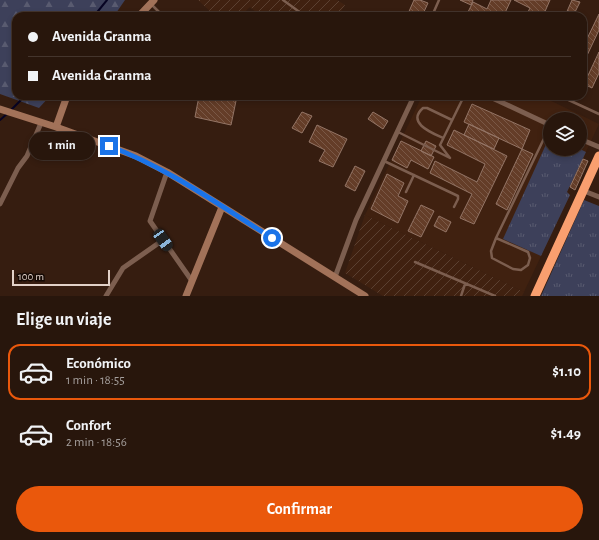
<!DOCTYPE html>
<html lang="es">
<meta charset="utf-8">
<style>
:root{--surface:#28160c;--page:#34231a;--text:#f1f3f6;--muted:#a59f9d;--line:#44352d;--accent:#ea580c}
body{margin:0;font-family:"Alegreya Sans",sans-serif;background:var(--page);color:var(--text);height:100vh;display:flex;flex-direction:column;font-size:15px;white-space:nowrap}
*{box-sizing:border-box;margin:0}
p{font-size:13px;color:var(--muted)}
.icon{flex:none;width:22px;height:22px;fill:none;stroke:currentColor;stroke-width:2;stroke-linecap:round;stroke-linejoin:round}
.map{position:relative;height:296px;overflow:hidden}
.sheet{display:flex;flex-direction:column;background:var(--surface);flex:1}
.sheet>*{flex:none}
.guide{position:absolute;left:12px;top:12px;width:575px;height:88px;border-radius:12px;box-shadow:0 2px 6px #0003,0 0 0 1px var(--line);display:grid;align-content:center;height:88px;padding:0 16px;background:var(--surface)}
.controls{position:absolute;left:543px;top:112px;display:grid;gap:8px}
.controls a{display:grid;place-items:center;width:44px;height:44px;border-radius:50%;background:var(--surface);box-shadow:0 2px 6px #0003,0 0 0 1px var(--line);font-size:20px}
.scale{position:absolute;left:12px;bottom:10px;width:98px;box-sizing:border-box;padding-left:4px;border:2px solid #e2d1c8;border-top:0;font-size:11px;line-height:14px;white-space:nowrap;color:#e2d1c8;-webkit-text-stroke:3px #150a05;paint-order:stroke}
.end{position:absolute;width:18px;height:18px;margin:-9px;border:5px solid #1a73e8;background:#fff;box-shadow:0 0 0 2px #fff}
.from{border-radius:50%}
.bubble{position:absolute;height:28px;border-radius:14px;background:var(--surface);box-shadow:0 2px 6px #0003,0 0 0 1px var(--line);font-size:13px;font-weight:700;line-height:28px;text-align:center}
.car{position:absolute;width:12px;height:24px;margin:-12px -6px;border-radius:5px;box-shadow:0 0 3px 1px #0007;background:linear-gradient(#222 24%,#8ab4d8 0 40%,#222 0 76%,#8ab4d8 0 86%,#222 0)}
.guide b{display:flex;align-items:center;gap:14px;height:38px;font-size:15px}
.guide b+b{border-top:1px solid var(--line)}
.guide i{width:10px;height:10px;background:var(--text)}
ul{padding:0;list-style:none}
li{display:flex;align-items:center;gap:12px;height:56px;margin:0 8px 6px;padding:0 8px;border:2px solid transparent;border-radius:12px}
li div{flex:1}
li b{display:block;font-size:15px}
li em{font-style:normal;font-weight:700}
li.selected{border-color:var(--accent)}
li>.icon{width:36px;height:36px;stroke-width:1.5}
h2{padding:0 16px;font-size:18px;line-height:48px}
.action{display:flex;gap:8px;margin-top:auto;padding:8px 16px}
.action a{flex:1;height:46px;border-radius:24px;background:var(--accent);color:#fff;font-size:16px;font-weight:700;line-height:46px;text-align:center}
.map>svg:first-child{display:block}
.built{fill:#402110;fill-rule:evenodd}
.industrial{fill:url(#industrial-furrows)}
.grass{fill:url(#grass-tufts)}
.forest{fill:url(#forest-firs)}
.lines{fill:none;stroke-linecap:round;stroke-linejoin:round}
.stream{stroke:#070423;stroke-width:2}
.building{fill:url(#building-back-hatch);stroke:#947566}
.lane{stroke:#7c5e4f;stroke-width:2.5}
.street{stroke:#7c5e4f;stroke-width:5}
.secondary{stroke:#a27259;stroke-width:7}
.highway{stroke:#f99f6f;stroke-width:9}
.route{stroke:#1a73e8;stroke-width:5}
</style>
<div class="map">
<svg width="599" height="296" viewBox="0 0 599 296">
<defs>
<pattern id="industrial-furrows" width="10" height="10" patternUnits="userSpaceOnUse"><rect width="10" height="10" fill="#402110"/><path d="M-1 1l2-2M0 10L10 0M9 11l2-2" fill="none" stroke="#5b4031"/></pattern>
<pattern id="grass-tufts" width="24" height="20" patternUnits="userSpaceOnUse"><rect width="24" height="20" fill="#3d405a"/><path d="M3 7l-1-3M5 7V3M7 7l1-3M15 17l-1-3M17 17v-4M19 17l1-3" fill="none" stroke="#595b70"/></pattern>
<pattern id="forest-firs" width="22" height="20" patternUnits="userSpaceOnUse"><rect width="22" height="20" fill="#3d405a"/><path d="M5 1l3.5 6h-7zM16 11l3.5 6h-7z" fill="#595b70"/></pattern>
<pattern id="building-back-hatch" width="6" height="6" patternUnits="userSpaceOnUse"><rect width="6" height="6" fill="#643d28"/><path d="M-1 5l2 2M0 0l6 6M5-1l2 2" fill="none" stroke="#7a5846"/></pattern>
</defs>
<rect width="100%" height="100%" fill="#361d10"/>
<path class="built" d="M422 96H541L599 124 567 192 570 195 524 292 365 215ZM550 119H580V149H550Z"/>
<path class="industrial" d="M198 0H337L345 5 338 16H261L250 7 240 16H215Z
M365 215 524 292 522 296H383L345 273Z"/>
<path class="grass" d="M550 138V149H580L586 152 567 192 570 195 541 256 503 239 548 140Z
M584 200 599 206V296H541Z"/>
<path class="forest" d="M0 0H125L114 16H16V96H50L39 108 0 94Z"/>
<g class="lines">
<path class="stream" d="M94 16 107 0
M11 110 25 96
M0 120 8 113"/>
</g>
<path class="building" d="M414 0H420L428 3 422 16H407Z
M460 0H473L471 5Z
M491 0H511L504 15 507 16H466L473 2 487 9Z
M514 0H550L543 16H526L530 8Z
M572 0 580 2 573 16H565Z
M599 14V30L583 64V47Z
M599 52V73L592 88 584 84Z
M199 96H237L231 125 195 117Z
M472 104 530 130 522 149 464 122Z
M302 112 312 116 302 133 292 128Z
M373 112 388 121 383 129 368 119Z
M469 124 499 138 494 149 464 135Z
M317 125 347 139 333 167 319 161 325 150 309 142Z
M454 130 507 156 474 224 460 218 472 194 430 173 435 161 477 182 485 164 447 145Z
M401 141 434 157 428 169 411 160 407 168 392 160Z
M426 141 436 146 431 156 421 151Z
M522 149 533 154 507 210 496 204Z
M583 159 588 161 575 190 570 187Z
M355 166 365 171 355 191 345 186Z
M387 174 404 183 398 196 408 201 398 223 371 209Z
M421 205 434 211 421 237 408 231Z
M439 216 451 222 446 232 434 226Z"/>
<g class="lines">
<path class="lane" d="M283 0 305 16
M151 4 163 16
M432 16 439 0
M560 96 599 114
M398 132 450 158 440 145 464 96
M443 138C432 133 406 123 423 108H427L452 120
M384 161 458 196V199L454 207
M406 192 414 175
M496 238 528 252 530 258 528 265 521 270 513 269 492 258 491 251 496 238 550 126
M415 262 495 296
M461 296 465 284"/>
<path class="street" d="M488 96 550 125
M580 139 599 147
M167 172 150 221 192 281
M584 191 599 197
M0 204 18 168 27 156 41 123
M335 277 356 220 414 96
M106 296 123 268 163 240"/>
<path class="secondary" d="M139 16 154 0
M0 109 56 127 136 156 167 172 365 296
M56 127 67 96
M186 296 222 207"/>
<path class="highway" d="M535 296 599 156"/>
</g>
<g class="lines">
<path class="route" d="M109 146C168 168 219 205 272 238"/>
</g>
</svg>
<div class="controls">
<a><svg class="icon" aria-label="layers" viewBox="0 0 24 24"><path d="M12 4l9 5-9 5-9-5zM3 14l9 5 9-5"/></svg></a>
</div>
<div class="scale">100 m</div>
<i class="end from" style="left:272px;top:238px"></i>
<i class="end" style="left:109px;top:146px"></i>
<div class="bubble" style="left:29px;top:132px;width:66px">1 min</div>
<i class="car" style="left:163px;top:240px;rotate:145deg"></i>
<div class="guide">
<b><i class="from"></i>Avenida Granma</b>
<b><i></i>Avenida Granma</b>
</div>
</div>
<section class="sheet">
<h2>Elige un viaje</h2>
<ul>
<li class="selected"><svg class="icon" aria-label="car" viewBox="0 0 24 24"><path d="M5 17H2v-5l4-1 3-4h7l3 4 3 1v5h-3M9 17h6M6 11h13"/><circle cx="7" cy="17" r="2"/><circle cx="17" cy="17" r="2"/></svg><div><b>Económico</b><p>1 min · 18:55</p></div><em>$1.10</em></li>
<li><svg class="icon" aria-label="car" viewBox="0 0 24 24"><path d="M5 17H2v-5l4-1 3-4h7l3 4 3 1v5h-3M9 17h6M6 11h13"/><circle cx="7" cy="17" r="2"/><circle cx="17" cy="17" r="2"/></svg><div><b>Confort</b><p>2 min · 18:56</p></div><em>$1.49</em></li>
</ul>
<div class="action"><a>Confirmar</a></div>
</section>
